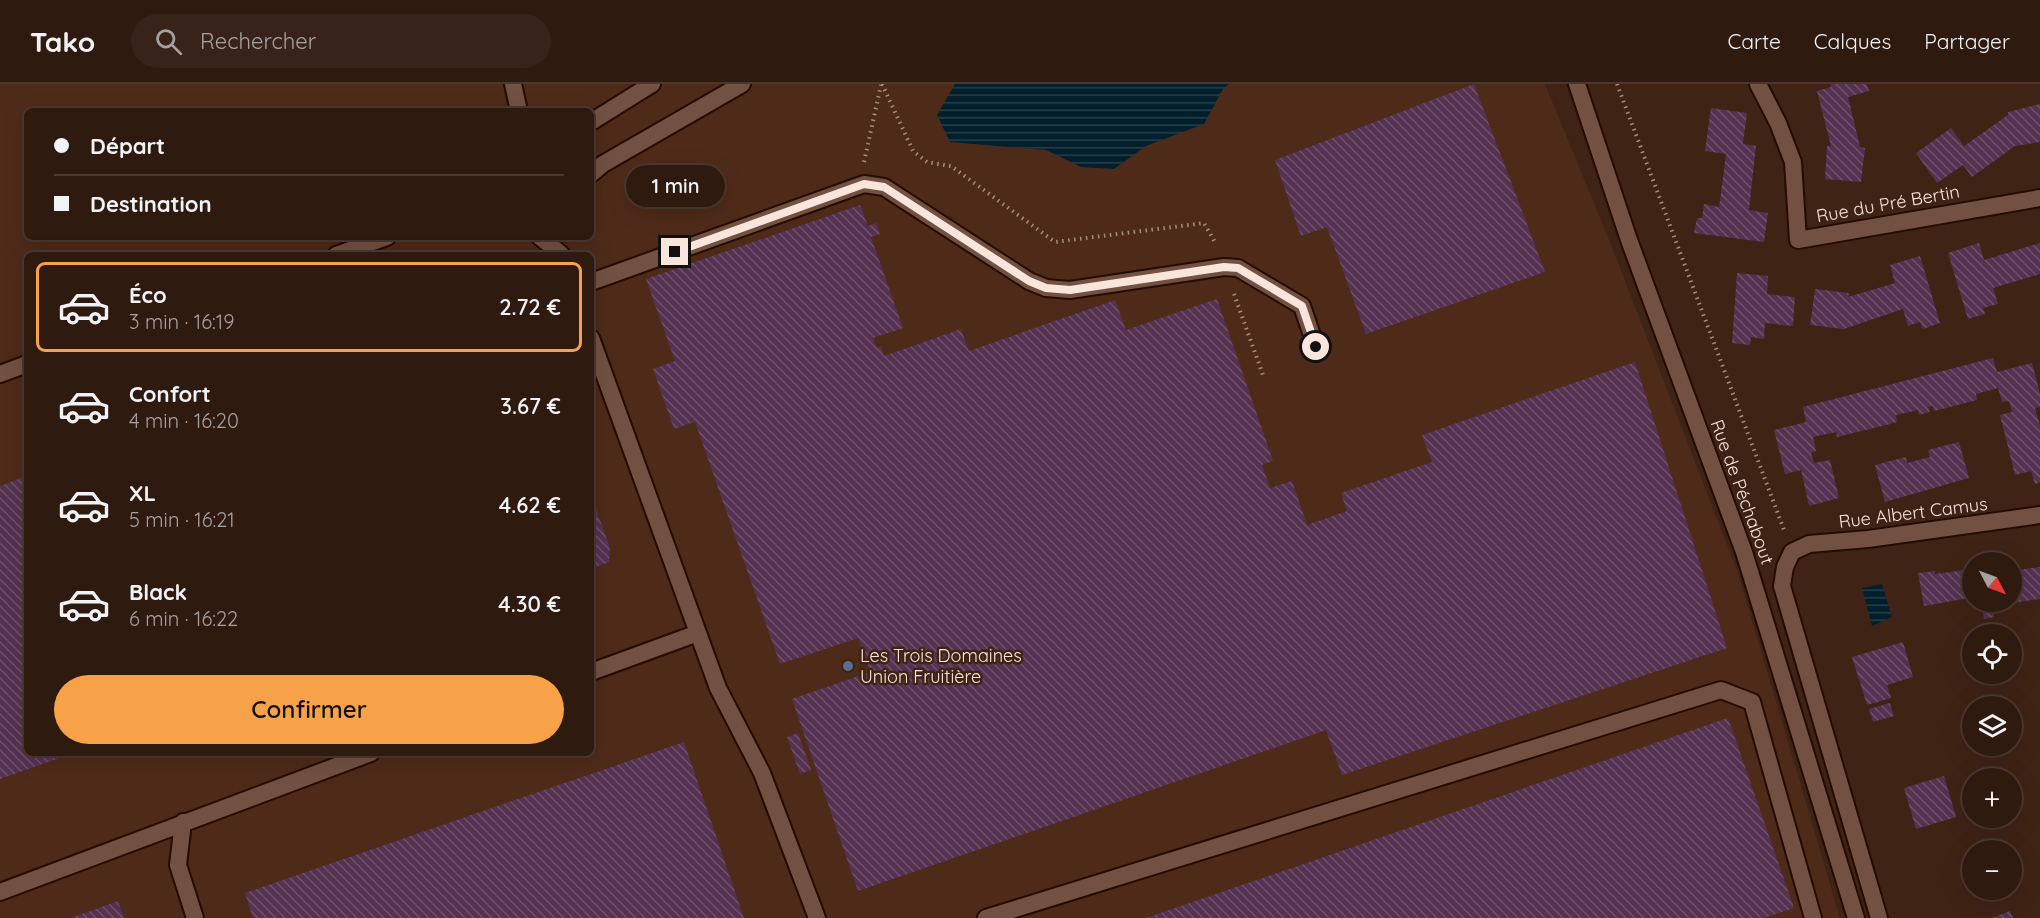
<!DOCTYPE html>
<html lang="fr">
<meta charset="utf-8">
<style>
:root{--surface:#2f1a10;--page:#372319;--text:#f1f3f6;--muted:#a7a19f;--line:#4a3830;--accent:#f7a149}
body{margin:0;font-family:Quicksand,sans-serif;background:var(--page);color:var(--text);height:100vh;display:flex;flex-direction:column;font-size:22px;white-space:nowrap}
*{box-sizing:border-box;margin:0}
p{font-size:20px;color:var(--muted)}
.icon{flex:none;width:33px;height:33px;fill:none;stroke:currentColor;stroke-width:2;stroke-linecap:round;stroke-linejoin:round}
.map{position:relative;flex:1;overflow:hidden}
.drawer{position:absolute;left:24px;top:168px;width:570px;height:504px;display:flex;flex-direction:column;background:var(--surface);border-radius:9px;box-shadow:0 6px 24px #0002,0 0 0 2px var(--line)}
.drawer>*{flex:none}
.top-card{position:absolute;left:24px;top:24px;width:570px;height:132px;border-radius:9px;box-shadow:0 6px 24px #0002,0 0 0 2px var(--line);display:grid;align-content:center;height:132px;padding:0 30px;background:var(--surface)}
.needle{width:39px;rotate:131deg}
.fabs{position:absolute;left:1962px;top:468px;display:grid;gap:12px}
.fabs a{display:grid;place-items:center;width:60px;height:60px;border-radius:50%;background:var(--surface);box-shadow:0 6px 24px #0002,0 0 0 2px var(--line);font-size:30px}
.end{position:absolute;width:27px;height:27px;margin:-14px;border:8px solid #f9e5dc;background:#111;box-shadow:0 0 0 3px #111}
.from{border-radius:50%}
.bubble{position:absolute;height:42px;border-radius:21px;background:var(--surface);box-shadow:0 6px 24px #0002,0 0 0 2px var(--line);font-size:20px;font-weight:600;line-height:42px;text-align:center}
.top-card b{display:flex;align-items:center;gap:21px;height:57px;font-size:22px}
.top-card b+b{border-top:2px solid var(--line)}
.top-card i{width:15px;height:15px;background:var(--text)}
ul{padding:10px 0 0;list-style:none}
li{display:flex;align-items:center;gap:18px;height:90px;margin:0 12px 9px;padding:0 18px;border:3px solid transparent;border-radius:9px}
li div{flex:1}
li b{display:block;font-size:22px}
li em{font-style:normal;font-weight:600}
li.active{border-color:var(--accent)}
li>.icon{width:54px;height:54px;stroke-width:1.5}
.cta{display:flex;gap:12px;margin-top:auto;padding:12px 30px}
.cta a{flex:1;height:69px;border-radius:36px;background:var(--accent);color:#111;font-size:24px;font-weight:600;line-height:69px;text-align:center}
header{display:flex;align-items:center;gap:36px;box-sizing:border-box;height:84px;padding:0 30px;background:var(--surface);border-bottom:2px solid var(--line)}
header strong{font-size:28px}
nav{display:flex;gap:33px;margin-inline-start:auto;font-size:21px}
.search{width:420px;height:54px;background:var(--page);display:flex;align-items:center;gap:15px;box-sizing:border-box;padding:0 21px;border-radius:33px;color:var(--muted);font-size:22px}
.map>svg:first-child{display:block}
.built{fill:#4e2a19;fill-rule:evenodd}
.water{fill:url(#water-rules)}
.building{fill:url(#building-back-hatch)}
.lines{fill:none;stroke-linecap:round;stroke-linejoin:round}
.service-casing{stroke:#250b01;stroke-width:20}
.minor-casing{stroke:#250b01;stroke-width:20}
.tertiary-casing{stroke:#250b01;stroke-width:20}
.path{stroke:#a48d81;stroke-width:4;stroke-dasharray:1.5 4.5;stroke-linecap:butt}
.service{stroke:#725142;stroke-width:16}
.minor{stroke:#725142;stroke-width:16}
.tertiary{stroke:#725142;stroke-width:16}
.route{stroke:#f9e5dc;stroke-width:8}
.service-dot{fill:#5c6f8a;stroke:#3f2315;stroke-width:2}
.labels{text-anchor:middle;stroke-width:5;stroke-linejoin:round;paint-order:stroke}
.street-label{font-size:18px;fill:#f9e5dc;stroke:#3f2315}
.poi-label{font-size:18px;fill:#f9e5dc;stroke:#3f2315;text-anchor:start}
</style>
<header>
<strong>Tako</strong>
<div class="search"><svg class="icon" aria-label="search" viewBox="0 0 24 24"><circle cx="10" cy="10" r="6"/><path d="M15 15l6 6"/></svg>Rechercher</div>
<nav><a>Carte</a><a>Calques</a><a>Partager</a></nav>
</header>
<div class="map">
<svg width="2040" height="834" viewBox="0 0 2040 834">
<defs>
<pattern id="water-rules" width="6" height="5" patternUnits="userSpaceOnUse" patternTransform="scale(1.5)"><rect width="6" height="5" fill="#021f2c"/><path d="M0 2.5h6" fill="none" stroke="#283f4a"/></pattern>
<pattern id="building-back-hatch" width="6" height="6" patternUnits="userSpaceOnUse" patternTransform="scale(1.5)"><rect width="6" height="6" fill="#553252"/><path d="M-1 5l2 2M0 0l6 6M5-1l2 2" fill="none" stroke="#6e506a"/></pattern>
</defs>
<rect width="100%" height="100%" fill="#3f2315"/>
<path class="built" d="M0 0H1545L1610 158 1738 489 1840 834H0ZM27 27H591V153H27ZM27 171H591V669H27Z"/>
<path class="water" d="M955 0H1229L1223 5 1204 40 1146 62 1114 85 1081 83 1046 66 950 58 937 31Z
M1882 500 1892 533 1872 542 1862 504Z"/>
<path class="building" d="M1474 0 1545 188 1366 250 1327 143 1301 152 1275 76Z
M1830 0H1867L1869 7 1848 13 1860 63 1865 64 1861 98 1825 95 1827 62H1831L1817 7 1831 3Z
M2040 20V58L2015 62 1972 93 1963 81 1937 99 1916 69 1951 44 1964 62 2008 31V28Z
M1711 24 1747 29 1743 60 1756 62 1749 126 1768 129 1764 158 1694 149 1697 134H1702L1704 120 1719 123 1721 109 1726 70 1705 67Z
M860 121 868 142 876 139 880 150 871 153 903 244 873 254 877 264 881 262 884 272 961 245 969 267 1115 216 1126 246 1217 215 1273 377 1262 381 1270 404 1292 397 1307 441 1347 427 1341 409 1432 378 1422 351 1635 278 1727 564 1342 691 1326 646 858 807 792 615 870 588 858 554 780 580 695 338 674 345 653 285 675 277 646 195Z
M1979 159 1984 176 2040 159V190L1993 204 1998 220 1983 224 1985 230 1968 235 1948 169Z
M1920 172 1940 239 1923 245 1920 238 1908 242 1903 225 1844 245 1810 241 1815 205 1849 209 1848 213 1868 207 1895 199 1890 181Z
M1737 189 1768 192 1767 210 1795 213 1793 242 1765 239 1764 255 1751 253 1750 261 1732 259Z
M1993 274 1997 288 2032 279 2040 310V323L2035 324 2040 342V398L2035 400 2031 387 2015 391 2000 331 2012 328 2009 317 2002 318 1998 304 1976 310 1977 316 1934 327 1933 322 1928 323 1930 328 1919 331 1918 326 1896 331 1897 338 1886 341 1837 353 1836 348 1813 353 1816 367 1811 369 1814 379 1830 376 1839 414 1809 422 1801 386 1785 390 1774 346 1806 338 1803 323Z
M1959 358 1969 394 1885 418 1875 381 1906 373 1907 379 1930 373 1928 366Z
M27 392V669H74L0 695V402Z
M591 411 610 464 609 478 591 485Z
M2040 483V515L2012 519V487Z
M1965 486 1969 514 1924 522 1918 489 1935 487V490Z
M1992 521 1994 533 1984 535 1982 523Z
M1903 558 1913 593 1887 601 1891 614 1867 621 1852 573Z
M1890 619 1894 632 1873 638 1869 625Z
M1728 634 1794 824 1764 834H1146Z
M798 649 811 686 800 690 787 653Z
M684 658 744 834H253L245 809Z
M1944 692 1956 733 1916 745 1904 704Z
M118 817 124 834H71Z
M2010 827 2013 834H1992Z"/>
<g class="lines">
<defs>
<path id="service" d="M513 0 519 27
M591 38 652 0
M591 90 603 80 742 0
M540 153 561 170
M336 171 387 153
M591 198 864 100 884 103 1029 197 1046 204 1070 206 1224 183 1238 184 1302 222 1316 263
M591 254 718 604 762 689 817 834
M0 290 27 280
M591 588 698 549
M183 738 178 781 195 834
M0 808 371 669
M986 834 1721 606 1752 618 1813 834"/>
<path id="minor" d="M1758 0 1778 39 1793 78 1798 156 2040 114
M1879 834 1782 502 1785 483 1792 468 1809 460 1868 455 2040 431"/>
<path id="tertiary" d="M1577 0 1629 156 1744 468 1856 834"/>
</defs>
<use href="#service" class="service-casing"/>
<use href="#minor" class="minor-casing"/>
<use href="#tertiary" class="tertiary-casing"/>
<path class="path" d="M882 0 913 67 927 78 951 82 1055 158 1204 139 1216 160
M1617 0 1784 446
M864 78 881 1
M1234 210 1263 291"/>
<use href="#service" class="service"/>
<use href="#minor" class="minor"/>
<use href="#tertiary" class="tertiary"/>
</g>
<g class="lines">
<path class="route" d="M675 168 864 100 884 103 1029 197 1046 204 1070 206 1224 183 1238 184 1302 222 1316 263"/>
</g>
<circle class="service-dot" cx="848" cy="582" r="6"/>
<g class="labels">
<g class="street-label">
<text transform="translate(1888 120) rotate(-10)" y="6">Rue du Pré Bertin</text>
<text transform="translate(1742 408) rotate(70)" y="6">Rue de Péchabout</text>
<text transform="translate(1913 429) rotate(-7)" y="6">Rue Albert Camus</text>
</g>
<g class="poi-label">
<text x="860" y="578">Les Trois Domaines<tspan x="860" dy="21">Union Fruitière</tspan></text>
</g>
</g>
</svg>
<div class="fabs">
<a><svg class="needle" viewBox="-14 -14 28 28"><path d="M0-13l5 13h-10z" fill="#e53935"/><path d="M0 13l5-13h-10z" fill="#a7a19f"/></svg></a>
<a><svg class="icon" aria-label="locate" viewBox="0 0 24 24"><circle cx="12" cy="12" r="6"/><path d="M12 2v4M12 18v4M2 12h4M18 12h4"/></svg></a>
<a><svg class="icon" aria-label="layers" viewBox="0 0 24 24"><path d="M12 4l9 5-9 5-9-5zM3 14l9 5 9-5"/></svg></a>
<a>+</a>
<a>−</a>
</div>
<i class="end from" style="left:1316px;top:263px"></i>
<i class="end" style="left:675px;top:168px"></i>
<div class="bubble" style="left:626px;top:81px;width:99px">1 min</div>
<div class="top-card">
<b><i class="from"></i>Départ</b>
<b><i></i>Destination</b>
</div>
<section class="drawer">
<ul>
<li class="active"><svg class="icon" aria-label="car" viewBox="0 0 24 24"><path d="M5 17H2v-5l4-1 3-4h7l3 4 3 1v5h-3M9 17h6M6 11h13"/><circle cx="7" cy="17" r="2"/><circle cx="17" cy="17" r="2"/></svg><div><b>Éco</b><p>3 min · 16:19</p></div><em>2.72 €</em></li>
<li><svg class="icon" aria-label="car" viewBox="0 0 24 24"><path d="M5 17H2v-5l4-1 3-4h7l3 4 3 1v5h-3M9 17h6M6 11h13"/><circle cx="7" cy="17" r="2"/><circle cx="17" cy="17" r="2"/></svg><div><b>Confort</b><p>4 min · 16:20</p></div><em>3.67 €</em></li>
<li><svg class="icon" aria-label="car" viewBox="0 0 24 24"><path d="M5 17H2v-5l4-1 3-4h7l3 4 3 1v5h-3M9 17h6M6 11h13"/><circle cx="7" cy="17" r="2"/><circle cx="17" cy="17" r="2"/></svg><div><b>XL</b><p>5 min · 16:21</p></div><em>4.62 €</em></li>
<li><svg class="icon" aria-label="car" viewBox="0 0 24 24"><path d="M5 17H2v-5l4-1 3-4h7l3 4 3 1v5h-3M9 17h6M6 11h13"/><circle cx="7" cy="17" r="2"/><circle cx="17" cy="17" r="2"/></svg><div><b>Black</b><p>6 min · 16:22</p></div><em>4.30 €</em></li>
</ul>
<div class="cta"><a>Confirmer</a></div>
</section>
</div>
